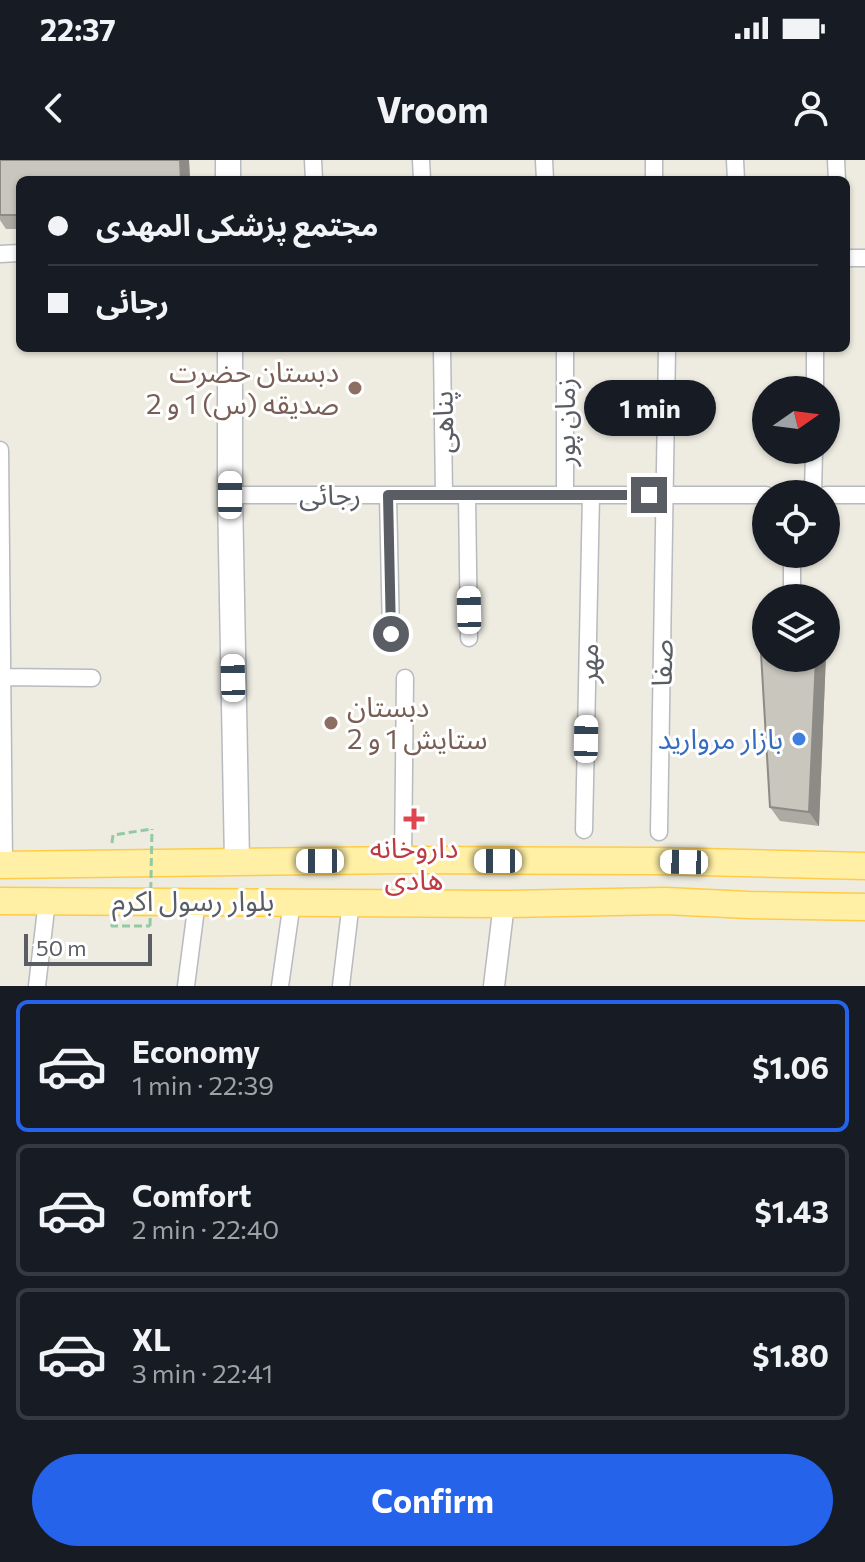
<!DOCTYPE html>
<meta charset="utf-8">
<style>
:root{--surface:#171b24;--page:#242831;--text:#f1f3f6;--muted:#9ea1a6;--line:#363941;--accent:#2563eb}
body{margin:0;font-family:Commissioner,"Noto Sans Arabic",sans-serif;background:var(--page);color:var(--text);height:100vh;display:flex;flex-direction:column;font-size:30px;white-space:nowrap}
*{box-sizing:border-box;margin:0}
p{font-size:26px;color:var(--muted)}
.icon{flex:none;width:44px;height:44px;fill:none;stroke:currentColor;stroke-width:2;stroke-linecap:round;stroke-linejoin:round}
.map{position:relative;height:826px;overflow:hidden}
.panel{display:flex;flex-direction:column;background:var(--surface);flex:1}
.panel>*{flex:none}
.guide{position:absolute;left:16px;top:16px;width:834px;height:176px;border-radius:12px;box-shadow:0 2px 6px #0004;display:grid;align-content:center;height:176px;padding:0 32px;background:var(--surface)}
.needle{width:52px;rotate:76deg}
.tools{position:absolute;left:752px;top:216px;display:grid;gap:16px}
.tools a{display:grid;place-items:center;width:88px;height:88px;border-radius:50%;background:var(--surface);box-shadow:0 2px 6px #0004;font-size:40px}
.scale{position:absolute;left:24px;bottom:20px;width:128px;box-sizing:border-box;padding-left:8px;border:4px solid #5a5e64;border-top:0;font-size:22px;line-height:28px;white-space:nowrap;color:#5a5e64;-webkit-text-stroke:6px #fff;paint-order:stroke}
.end{position:absolute;width:36px;height:36px;margin:-18px;border:10px solid #5a5e64;background:#fff;box-shadow:0 0 0 4px #fff}
.from{border-radius:50%}
.bubble{position:absolute;height:56px;border-radius:28px;background:var(--surface);box-shadow:0 2px 6px #0004;font-size:26px;font-weight:700;line-height:56px;text-align:center}
.car{position:absolute;width:24px;height:48px;margin:-24px -12px;border-radius:10px;box-shadow:0 0 6px 2px #0007;background:linear-gradient(#fff 24%,#345 0 40%,#fff 0 76%,#345 0 86%,#fff 0)}
.guide b{display:flex;align-items:center;gap:28px;height:76px;font-size:30px}
.guide b+b{border-top:2px solid var(--line)}
.guide i{width:20px;height:20px;background:var(--text)}
ul{padding:14px 0 0;list-style:none}
li{display:flex;align-items:center;gap:24px;height:132px;margin:0 16px 12px;padding:0 16px;border:4px solid var(--line);border-radius:12px}
li div{flex:1}
li b{display:block;font-size:30px}
li em{font-style:normal;font-weight:700}
li.active{border-color:var(--accent)}
li>.icon{width:72px;height:72px;stroke-width:1.5}
.action{display:flex;gap:16px;margin-top:auto;padding:16px 32px}
.action a{flex:1;height:92px;border-radius:48px;background:var(--accent);color:#fff;font-size:32px;font-weight:700;line-height:92px;text-align:center}
.status{display:flex;justify-content:space-between;align-items:center;height:56px;padding:0 40px;background:var(--surface);direction:ltr}
.status svg{height:22px;fill:currentColor}
header{display:flex;justify-content:space-between;align-items:center;height:104px;padding:0 32px;background:var(--surface);font-size:36px;font-weight:700}
.map>svg:first-child{display:block}
.lines{fill:none;stroke-linecap:round;stroke-linejoin:round}
.minor-casing{stroke:#b7babf;stroke-width:19}
.tertiary-casing{stroke:#b7babf;stroke-width:23}
.secondary-casing{stroke:#b7bbc1;stroke-width:27}
.primary-casing{stroke:#ffcc49;stroke-width:29}
.path{stroke:#93caa3;stroke-width:3;stroke-dasharray:8 4;stroke-linecap:butt}
.minor{stroke:#fff;stroke-width:16}
.tertiary{stroke:#fff;stroke-width:20}
.secondary{stroke:#fff;stroke-width:24}
.primary{stroke:#fff0a5;stroke-width:26}
.path-bridge{stroke:#93caa3;stroke-width:3;stroke-dasharray:8 4;stroke-linecap:butt}
.wall{fill:#adaaa3}
.shaded-wall{fill:#8d8b85}
.building{fill:#c9c6be;stroke:#8d8b85;stroke-width:2}
.route{stroke:#5a5e64;stroke-width:10}
.education-dot{fill:#8d6e63;stroke:#fff;stroke-width:3}
.shop-dot{fill:#3f7fe0;stroke:#fff;stroke-width:3}
.health-dot{fill:#e0444e;stroke:#fff;stroke-width:3}
.labels{text-anchor:middle;stroke-width:6;stroke-linejoin:round;paint-order:stroke}
.education-label{font-size:28px;fill:#785e54;stroke:#fff;text-anchor:end}
.street-label{font-size:28px;fill:#5a5e64;stroke:#fff}
.shop-label{font-size:28px;fill:#366cbe;stroke:#fff;text-anchor:end}
.health-label{font-size:28px;fill:#be3a42;stroke:#fff}
</style>
<div class="status"><b>22:37</b><svg viewBox="0 0 49 12"><path d="M0 12V9h3v3zM5 12V6h3v6zM10 12V3h3v9zM15 12V0h3v12zM26 1h20v11H26zM47 4h2v5h-2z"/></svg></div>
<header><svg class="icon" aria-label="back" viewBox="0 0 24 24"><path d="M15 5l-7 7 7 7"/></svg>Vroom<svg class="icon" aria-label="person" viewBox="0 0 24 24"><circle cx="12" cy="8" r="4"/><path d="M4 21q1-7 8-7t8 7"/></svg></header>
<div class="map">
<svg width="865" height="826" viewBox="0 0 865 826">
<rect width="100%" height="100%" fill="#eeebe1"/>
<g class="lines">
<defs>
<path id="minor" d="M313 0 314 20
M421 0 422 20
M544 0 545 20
M654 0V20
M735 0 736 20
M836 0 837 20
M0 94 20 93
M846 98H865
M442 188 444 335
M815 230V188
M0 290 4 705
M813 334 814 290
M230 335H766
M388 335 391 474
M467 335 469 478
M565 335V188
M826 335H865
M792 438V394
M0 517 92 518
M584 670 591 335
M659 672 667 188
M403 700 405 518
M37 826 47 741
M186 826 197 741
M280 826 292 742
M341 826 351 742"/>
<path id="tertiary" d="M494 826 504 744"/>
<path id="secondary" d="M228 0V20
M230 188V335L237 701"/>
<path id="primary" d="M0 705 403 700 657 701 865 706
M0 741 504 744 665 741 749 745 865 747"/>
</defs>
<use href="#minor" class="minor-casing"/>
<use href="#tertiary" class="tertiary-casing"/>
<use href="#secondary" class="secondary-casing"/>
<use href="#primary" class="primary-casing"/>
<path class="path" d="M112 683 113 675 152 669
M112 764V766H150"/>
<use href="#minor" class="minor"/>
<use href="#tertiary" class="tertiary"/>
<use href="#secondary" class="secondary"/>
<use href="#primary" class="primary"/>
<path class="path-bridge" d="M150 766 152 669"/>
</g>
<path class="wall" d="M0 0H189L190 20H20V69H6L0 60Z
M826 493V494L819 666 780 661 770 647 826 498Z"/>
<path class="shaded-wall" d="M180 0H189L190 20H181Z
M826 493V494L819 666 809 652 816 498H826Z"/>
<path class="building" d="M0 0H180L181 20H20V55H0Z
M760 476 766 477V498H816L809 652 770 647Z"/>
<g class="lines">
<path class="route" d="M391 474 388 335H649"/>
</g>
<g class="education-dot">
<circle cx="355" cy="228" r="8"/>
<circle cx="331" cy="563" r="8"/>
</g>
<circle class="shop-dot" cx="799" cy="579" r="8"/>
<path class="health-dot" d="M410 647h8v8h8v8h-8v8h-8v-8h-8v-8h8z"/>
<g class="labels">
<g class="education-label">
<text x="339" y="222">دبستان حضرت<tspan x="339" dy="32">صدیقه (س) 1 و 2</tspan></text>
<text x="347" y="557" text-anchor="start">دبستان<tspan x="347" dy="32">ستایش 1 و 2</tspan></text>
</g>
<g class="street-label">
<text transform="translate(443 262) rotate(-91)" y="10">پناهی</text>
<text transform="translate(565 262) rotate(-90)" y="10">زمان پور</text>
<text x="330" y="345">رجائی</text>
<text transform="translate(588 503) rotate(-89)" y="10">مهر</text>
<text transform="translate(662 503) rotate(-89)" y="10">صفا</text>
<text x="193" y="751">بلوار رسول اکرم</text>
</g>
<g class="shop-label">
<text x="783" y="589">بازار مروارید</text>
</g>
<g class="health-label">
<text x="414" y="698">داروخانه<tspan x="414" dy="32">هادی</tspan></text>
</g>
</g>
</svg>
<div class="tools">
<a><svg class="needle" viewBox="-14 -14 28 28"><path d="M0-13l5 13h-10z" fill="#e53935"/><path d="M0 13l5-13h-10z" fill="#9ea1a6"/></svg></a>
<a><svg class="icon" aria-label="locate" viewBox="0 0 24 24"><circle cx="12" cy="12" r="6"/><path d="M12 2v4M12 18v4M2 12h4M18 12h4"/></svg></a>
<a><svg class="icon" aria-label="layers" viewBox="0 0 24 24"><path d="M12 4l9 5-9 5-9-5zM3 14l9 5 9-5"/></svg></a>
</div>
<div class="scale">50 m</div>
<i class="end from" style="left:391px;top:474px"></i>
<i class="end" style="left:649px;top:335px"></i>
<div class="bubble" style="left:584px;top:220px;width:132px">1 min</div>
<i class="car" style="left:230px;top:335px;rotate:0deg"></i>
<i class="car" style="left:469px;top:450px;rotate:359deg"></i>
<i class="car" style="left:233px;top:518px;rotate:359deg"></i>
<i class="car" style="left:586px;top:579px;rotate:1deg"></i>
<i class="car" style="left:320px;top:701px;rotate:270deg"></i>
<i class="car" style="left:498px;top:701px;rotate:270deg"></i>
<i class="car" style="left:684px;top:702px;rotate:271deg"></i>
<div class="guide">
<b><i class="from"></i>مجتمع پزشکی المهدی</b>
<b><i></i>رجائی</b>
</div>
</div>
<section class="panel">
<ul>
<li class="active"><svg class="icon" aria-label="car" viewBox="0 0 24 24"><path d="M5 17H2v-5l4-1 3-4h7l3 4 3 1v5h-3M9 17h6M6 11h13"/><circle cx="7" cy="17" r="2"/><circle cx="17" cy="17" r="2"/></svg><div><b>Economy</b><p>1 min · 22:39</p></div><em>$1.06</em></li>
<li><svg class="icon" aria-label="car" viewBox="0 0 24 24"><path d="M5 17H2v-5l4-1 3-4h7l3 4 3 1v5h-3M9 17h6M6 11h13"/><circle cx="7" cy="17" r="2"/><circle cx="17" cy="17" r="2"/></svg><div><b>Comfort</b><p>2 min · 22:40</p></div><em>$1.43</em></li>
<li><svg class="icon" aria-label="car" viewBox="0 0 24 24"><path d="M5 17H2v-5l4-1 3-4h7l3 4 3 1v5h-3M9 17h6M6 11h13"/><circle cx="7" cy="17" r="2"/><circle cx="17" cy="17" r="2"/></svg><div><b>XL</b><p>3 min · 22:41</p></div><em>$1.80</em></li>
</ul>
<div class="action"><a>Confirm</a></div>
</section>
